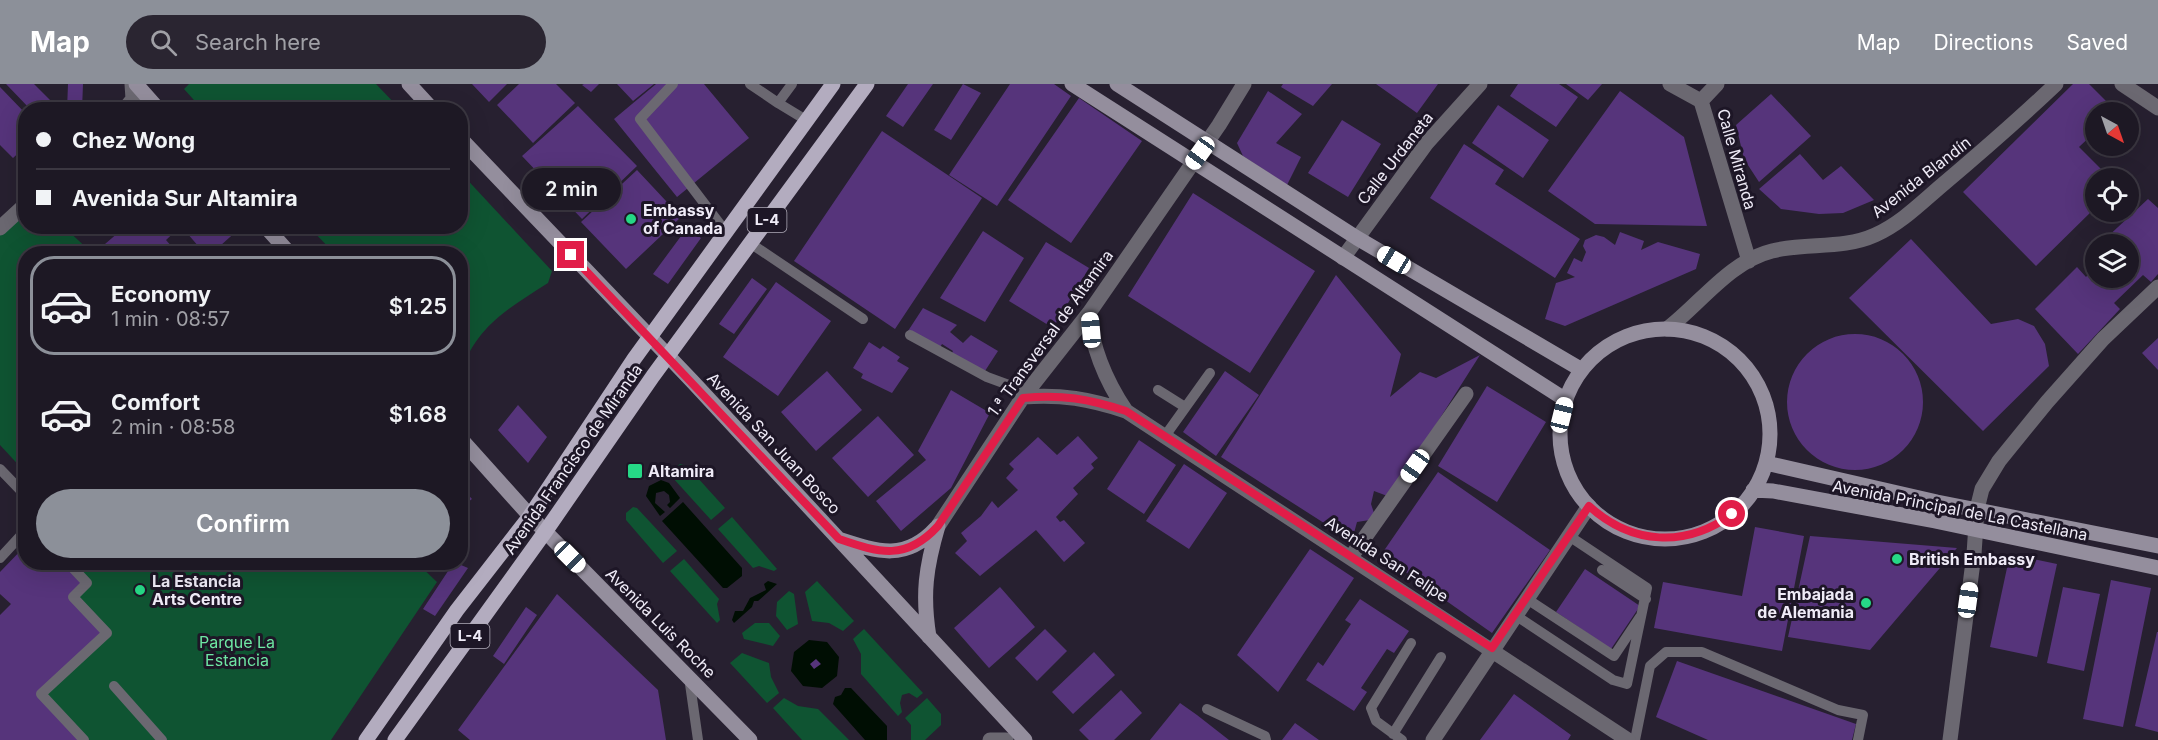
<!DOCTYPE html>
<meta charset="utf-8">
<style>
:root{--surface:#1d1824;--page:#2a2531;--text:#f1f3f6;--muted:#a0a0a6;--line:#3b3741;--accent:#8c9099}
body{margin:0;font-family:Inter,sans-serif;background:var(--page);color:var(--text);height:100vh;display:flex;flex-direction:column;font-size:22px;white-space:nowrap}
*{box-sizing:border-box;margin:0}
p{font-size:20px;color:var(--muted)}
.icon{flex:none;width:33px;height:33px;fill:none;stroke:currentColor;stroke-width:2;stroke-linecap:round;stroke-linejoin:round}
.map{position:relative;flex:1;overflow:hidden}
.side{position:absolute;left:18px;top:162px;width:450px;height:324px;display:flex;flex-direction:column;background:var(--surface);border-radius:24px;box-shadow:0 6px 24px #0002,0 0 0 2px var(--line)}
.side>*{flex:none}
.hud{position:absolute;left:18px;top:18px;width:450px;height:132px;border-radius:24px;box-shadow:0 6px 24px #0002,0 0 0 2px var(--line);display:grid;align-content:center;height:132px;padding:0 18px;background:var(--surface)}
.needle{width:39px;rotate:140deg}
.tools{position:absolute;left:2085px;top:18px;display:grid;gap:12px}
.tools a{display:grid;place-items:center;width:54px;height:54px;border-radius:50%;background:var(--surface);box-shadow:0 6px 24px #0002,0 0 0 2px var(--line);font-size:30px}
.end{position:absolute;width:27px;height:27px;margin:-14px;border:8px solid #e11d48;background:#fff;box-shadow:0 0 0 3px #fff}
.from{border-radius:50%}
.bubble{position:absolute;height:42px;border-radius:21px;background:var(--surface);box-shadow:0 6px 24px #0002,0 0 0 2px var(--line);font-size:20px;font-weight:600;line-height:42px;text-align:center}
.car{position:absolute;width:18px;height:36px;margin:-18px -9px;border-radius:8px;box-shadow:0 0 4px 2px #0007;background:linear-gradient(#fff 24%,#345 0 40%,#fff 0 76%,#345 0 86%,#fff 0)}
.hud b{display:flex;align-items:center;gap:21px;height:57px;font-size:22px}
.hud b+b{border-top:2px solid var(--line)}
.hud i{width:15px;height:15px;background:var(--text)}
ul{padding:10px 0 0;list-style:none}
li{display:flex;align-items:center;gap:18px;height:99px;margin:0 12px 9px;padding:0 6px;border:3px solid transparent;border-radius:24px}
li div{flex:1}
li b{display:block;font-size:22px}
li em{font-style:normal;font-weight:600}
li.active{border-color:var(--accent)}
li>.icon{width:54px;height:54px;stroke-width:1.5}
.cta{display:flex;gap:12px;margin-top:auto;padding:12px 18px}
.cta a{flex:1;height:69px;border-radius:36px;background:var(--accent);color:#fff;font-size:24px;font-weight:600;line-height:69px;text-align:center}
header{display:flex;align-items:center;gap:36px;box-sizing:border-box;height:84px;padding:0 30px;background:var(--accent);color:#fff}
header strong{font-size:28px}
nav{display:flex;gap:33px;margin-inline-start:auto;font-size:21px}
.search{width:420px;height:54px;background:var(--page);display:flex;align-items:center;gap:15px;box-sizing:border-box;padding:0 21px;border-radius:33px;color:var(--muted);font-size:22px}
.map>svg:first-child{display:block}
.green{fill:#0f5432}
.water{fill:#000e03}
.building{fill:#56347b}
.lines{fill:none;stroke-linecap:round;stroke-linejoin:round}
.lane{stroke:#6b6871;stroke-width:10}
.street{stroke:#6b6871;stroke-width:15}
.secondary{stroke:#948e9d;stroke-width:15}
.primary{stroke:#b3acbf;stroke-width:15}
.route{stroke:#e11d48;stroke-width:8}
.poi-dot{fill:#26d886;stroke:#1d1626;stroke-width:2}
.labels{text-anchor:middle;stroke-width:6;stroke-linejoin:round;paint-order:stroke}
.shield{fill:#1d1626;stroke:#b0abb8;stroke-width:1.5}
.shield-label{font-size:15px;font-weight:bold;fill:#efebf7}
.street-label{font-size:16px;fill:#efebf7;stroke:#1d1626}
.poi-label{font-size:16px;font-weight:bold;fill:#efebf7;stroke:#1d1626;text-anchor:start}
.park-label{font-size:16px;fill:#6ee7a3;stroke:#1d1626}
</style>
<header>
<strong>Map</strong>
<div class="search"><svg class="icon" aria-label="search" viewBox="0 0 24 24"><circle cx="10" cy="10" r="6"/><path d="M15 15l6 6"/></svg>Search here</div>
<nav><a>Map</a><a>Directions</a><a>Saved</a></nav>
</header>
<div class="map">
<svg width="2158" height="656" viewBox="0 0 2158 656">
<rect width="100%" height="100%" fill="#272030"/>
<path class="green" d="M189 0H376L400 25H202L184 5Z
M461 89 552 187 548 199C509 224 478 241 461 287L460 170 334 169 309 143 460 142Z
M25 120 26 142 64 143 92 169 26 170 25 388 0 361V144Z
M680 380 687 382 725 424 711 436 673 394 672 386Z
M633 423 637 424 677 467 663 479 626 436V429Z
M732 433 777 485 774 487 759 482 753 484 718 445Z
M684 475 719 515 717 520 720 536 717 539 670 487Z
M72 479H417L437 498 331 656H83L37 609 73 513Z
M817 497 854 537 843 547 829 539 812 537 805 508Z
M789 507 794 510 798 540 787 546 776 532 777 518Z
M755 539H769L780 552 773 562 744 555 742 549Z
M864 545 923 609 917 614 909 609 902 611 900 619 902 628 898 632 861 590V570L853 555Z
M742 569 769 579 771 593 779 609 767 619 730 579Z
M784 614 798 622 818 625 849 656H802L773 624Z
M927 614 941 630V641L925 656H911V641L905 634Z"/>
<path class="water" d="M661 396 669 399 680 414 670 424 667 421 670 418 669 411 664 407 656 409 655 419 665 428 660 432 646 412 649 402Z
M683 418 742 484V492L727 504H723L662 437Z
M768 497 777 500 758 517H754L752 523 734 539 732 536 735 527H743L750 514 766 506 764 500Z
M809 556 827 558 839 573 837 592 822 604 803 602 791 587 794 568Z
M845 604H851L887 642V656H865L833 620 835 613 841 611Z"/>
<path class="building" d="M6 0H34L56 22 52 26H31Z
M68 0H83L82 26H67Z
M472 0H507L489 18Z
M519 0H556L575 19 533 59 497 21Z
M599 0 591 8 582 1 584 0Z
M617 0H654L633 17Z
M656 0H704L749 54 677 113 614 35Z
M908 0H933L903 43 886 32Z
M963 0 981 9 951 56 934 46Z
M1010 0H1054L1071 12 997 122 949 91Z
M1283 0H1332L1313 22 1281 3Z
M1376 0H1438L1417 29Z
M1518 0H1559L1578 13 1556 43 1510 12Z
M1566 0H1602L1588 16Z
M2073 0H2089L2116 27 2096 28V47L2079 63 2110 94H2096V123L2036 182 1963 108Z
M0 3 26 30V62L13 74 0 61Z
M1268 7 1302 30 1276 59 1301 73 1287 101 1243 72 1237 59Z
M1620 7 1684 53 1707 142 1595 140 1548 107Z
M1771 10 1811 52 1759 98 1744 75 1736 41Z
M1079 14 1142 57 1071 159 1008 116Z
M1498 21 1549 56 1523 94 1472 59Z
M578 22 637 82 582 135 522 72Z
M1342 36 1381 60 1348 113 1308 89Z
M882 47 982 114 895 245 794 177Z
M1464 60 1504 86 1495 100 1580 155 1555 194 1430 114Z
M1800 70 1823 96 1841 82 1874 116 1843 129 1819 130 1781 125 1759 105Z
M637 86 681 133 626 185 581 138Z
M1193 109 1315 187 1250 289 1128 212Z
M2148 115 2158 124V190L2151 198 2143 191 2114 219 2120 225 2078 270 2035 225 2077 183 2086 193 2096 182V194H2128V160H2106L2103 157Z
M83 142H105L94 152Z
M126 142H181L166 156 178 170H113L105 160Z
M181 142H237L239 145 211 170H205Z
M687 144 701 154 668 200 653 190Z
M983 147 1024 174 985 238 940 214Z
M1620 148 1644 157 1641 166 1658 158 1700 170 1696 185 1565 242 1545 235 1556 199 1575 193 1567 189 1574 174 1582 178 1586 168 1583 162 1585 156 1596 151 1604 153 1615 161Z
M1911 155 1991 240 2018 235 2034 242 2045 260 2049 282 1983 347 1849 214Z
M1046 158 1089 184 1053 244 1009 217Z
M1336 191 1401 270 1390 313 1420 288 1436 294 1480 271 1390 413 1374 407 1371 420 1376 435 1357 438 1354 449 1338 448 1221 373Z
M752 194 767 205 734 250 719 240Z
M776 198 831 237 778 312 723 273Z
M923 224 957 241 950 248 963 259 971 251 998 267 983 290 951 271 953 267 942 260 939 265 908 247Z
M1787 318a68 68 0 1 1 136 0a68 68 0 1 1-136 0Z
M2158 254V286L2142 269Z
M869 258 880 265 883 262 900 273 897 277 909 284 892 309 861 294 863 290 853 284Z
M827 287 862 326 816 367 781 328Z
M1225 287 1259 311 1216 372 1183 348Z
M1487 302 1546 338 1497 418 1438 382Z
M951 306 990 329 951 404 901 447 876 417 926 376 918 367Z
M518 321 547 353 528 379 498 346Z
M878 332 914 371 868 413 832 374Z
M1078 352 1098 374 1091 380 1094 384 1073 404 1078 410 1056 433 1060 438 1064 436 1085 459 1064 478 1036 446 980 492 955 469 967 457 961 449 981 432 992 417 998 424 1018 406 1006 394 1014 385 1009 380 1038 353 1057 371Z
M1139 356 1176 381 1144 430 1107 405Z
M1184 380 1227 409 1189 465 1146 437Z
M1438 388 1550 466 1492 549 1381 471Z
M460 402 472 415 460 424Z
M1755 443 1804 452 1782 567 1654 544 1663 498 1742 512Z
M1810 452 1957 464 1870 566 1788 553Z
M26 461V478H66L87 499 73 513 107 549 41 610 84 656H0V531L11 520 0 510V488Z
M1310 465 1354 494 1278 608 1237 571Z
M2010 470 2057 480 2037 573 1990 563Z
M454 478 468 484 435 532 423 525Z
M1585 485 1640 522 1611 565 1556 528Z
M2111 496 2151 504 2123 643 2083 635Z
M1000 503 1035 543 989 584 954 544Z
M2063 503 2100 510 2084 587 2047 579Z
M557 510 658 606 666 656H470L458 646Z
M1360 515 1409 547 1394 569 1387 565 1361 604 1367 608 1354 627 1306 596 1318 578 1323 582 1351 540 1345 536Z
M526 523 537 531 504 580 493 572Z
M1045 545 1067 567 1037 597 1015 574Z
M2157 548H2158V648L2135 642Z
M1094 568 1115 591 1073 630 1052 608Z
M816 575 821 580 814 585 810 580Z
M1677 577 1856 640 1852 656H1708L1656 633Z
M1121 606 1142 629 1114 656H1089L1079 646Z
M1514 610 1571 651 1568 656H1480Z
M1180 619 1197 631 1229 656H1150Z
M1295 639 1319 656H1282Z"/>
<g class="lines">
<path class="lane" d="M673 0 640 35 726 148
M750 0 778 19
M792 0 778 19 806 36
M750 159 863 235
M910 251 987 293 1028 308
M1158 306 1185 323
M1165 352 1210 289
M0 385 26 412
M0 474 26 446
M72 478 70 481 87 499 73 513 107 549 41 610 84 656
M1602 486 1646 515
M1527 515 1614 572 1640 533
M1515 531 1613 596 1627 600 1647 504 1569 452
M689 593 698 656
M114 602 162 656
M1207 625 1265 652 1266 656
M1393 650 1441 573
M1402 656 1376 637 1371 624 1411 559
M1635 656 1650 582 1666 568H1702L1838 626 1863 631 1858 656"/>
<path class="street" d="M1670 0 1701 17 1749 177
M2122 0 2158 24
M1701 17 1717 0
M124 26 133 15 132 0
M0 144 26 120
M1343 174 1426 60 1480 0
M1089 229C1092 265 1106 297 1126 327
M1667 245C1701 219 1729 178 1772 167 1806 158 1842 166 1875 151 1900 140 1920 120 1941 102 1980 69 2019 35 2056 0
M1023 313C1062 310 1089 315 1126 327L1628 656
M938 442 1023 313 1089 229 1219 41 1244 0
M1351 473 1466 310
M990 656H1006
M1433 656 1589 422
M1950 656 1974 470 1977 425 1982 405 1999 377 2047 318 2103 255 2158 203"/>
<path class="secondary" d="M136 0 159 26
M409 0 433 26
M1072 0 1566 316
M1117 0 1357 154 1582 286
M460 54 692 297 1025 656
M265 142 290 170
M1560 350a105 105 0 1 1 210 0a105 105 0 1 1-210 0Z
M460 354 530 432 750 656
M1766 379 1937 418 2158 462
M1753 406 1773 407 1935 437 2158 484
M841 456C878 468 906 477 936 444
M929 553C922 510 926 483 938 442"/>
<path class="primary" d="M366 656 457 526 530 432 634 275 833 0
M395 656 545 448 653 292 867 0"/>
</g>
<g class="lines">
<path class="route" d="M571 171 839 455C880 469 906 477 938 442L1023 314C1062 310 1089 315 1126 327L1492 564 1589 422C1632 461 1686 464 1732 430"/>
</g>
<g class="poi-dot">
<circle cx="631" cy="135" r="6"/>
<rect x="627" y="379" width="16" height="16" rx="3"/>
<circle cx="1897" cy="475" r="6"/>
<circle cx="140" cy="506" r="6"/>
<circle cx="1866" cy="519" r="6"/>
</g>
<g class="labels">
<g class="shield">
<rect x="747.5" y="124" width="39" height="24" rx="4.5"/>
<rect x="450.5" y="540" width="39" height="24" rx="4.5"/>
</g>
<g class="shield-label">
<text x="767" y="141">L-4</text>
<text x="470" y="557">L-4</text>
</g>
<g class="street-label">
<text transform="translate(1395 74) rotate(-52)" y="6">Calle Urdaneta</text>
<text transform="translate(1737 75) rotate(74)" y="6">Calle Miranda</text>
<text transform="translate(1921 93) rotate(-38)" y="6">Avenida Blandín</text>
<text transform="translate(1050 249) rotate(-54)" y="6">1.ª Transversal de Altamira</text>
<text transform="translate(774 359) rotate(47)" y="6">Avenida San Juan Bosco</text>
<text transform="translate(573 375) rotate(-55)" y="6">Avenida Francisco de Miranda</text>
<text transform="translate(1960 426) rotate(11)" y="6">Avenida Principal de La Castellana</text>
<text transform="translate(1387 475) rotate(33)" y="6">Avenida San Felipe</text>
<text transform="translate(661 539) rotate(45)" y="6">Avenida Luis Roche</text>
</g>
<g class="poi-label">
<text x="643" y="132">Embassy<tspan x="643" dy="18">of Canada</tspan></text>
<text x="648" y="393">Altamira</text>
<text x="1909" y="481">British Embassy</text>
<text x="152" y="503">La Estancia<tspan x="152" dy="18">Arts Centre</tspan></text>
<text x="1854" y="516" text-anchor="end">Embajada<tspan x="1854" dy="18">de Alemania</tspan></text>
</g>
<g class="park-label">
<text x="237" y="564">Parque La<tspan x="237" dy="18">Estancia</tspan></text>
</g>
</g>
</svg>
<div class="tools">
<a><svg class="needle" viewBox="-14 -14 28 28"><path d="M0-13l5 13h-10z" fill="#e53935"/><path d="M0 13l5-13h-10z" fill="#a0a0a6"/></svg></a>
<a><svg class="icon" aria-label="locate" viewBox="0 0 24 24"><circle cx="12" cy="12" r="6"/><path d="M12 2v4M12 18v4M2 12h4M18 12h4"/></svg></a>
<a><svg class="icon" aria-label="layers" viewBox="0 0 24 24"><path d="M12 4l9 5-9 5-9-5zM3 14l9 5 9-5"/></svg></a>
</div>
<i class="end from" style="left:1732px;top:430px"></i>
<i class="end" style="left:571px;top:171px"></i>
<div class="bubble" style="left:522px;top:84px;width:99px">2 min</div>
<i class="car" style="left:1200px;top:69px;rotate:216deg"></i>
<i class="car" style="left:1394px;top:176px;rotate:301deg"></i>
<i class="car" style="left:1091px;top:246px;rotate:355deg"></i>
<i class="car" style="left:1562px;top:331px;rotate:14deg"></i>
<i class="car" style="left:1415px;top:382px;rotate:215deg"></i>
<i class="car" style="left:570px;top:473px;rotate:135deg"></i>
<i class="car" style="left:1968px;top:516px;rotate:8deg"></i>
<div class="hud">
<b><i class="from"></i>Chez Wong</b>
<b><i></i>Avenida Sur Altamira</b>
</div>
<section class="side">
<ul>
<li class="active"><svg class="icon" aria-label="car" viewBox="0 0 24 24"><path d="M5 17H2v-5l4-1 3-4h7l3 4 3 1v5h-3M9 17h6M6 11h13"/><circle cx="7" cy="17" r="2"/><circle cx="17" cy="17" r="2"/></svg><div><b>Economy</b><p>1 min · 08:57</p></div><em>$1.25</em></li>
<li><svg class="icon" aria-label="car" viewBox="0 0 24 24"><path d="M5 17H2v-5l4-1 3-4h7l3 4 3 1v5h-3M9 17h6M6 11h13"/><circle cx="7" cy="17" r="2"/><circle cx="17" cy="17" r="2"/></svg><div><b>Comfort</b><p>2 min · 08:58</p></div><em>$1.68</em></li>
</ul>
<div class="cta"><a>Confirm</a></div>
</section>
</div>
